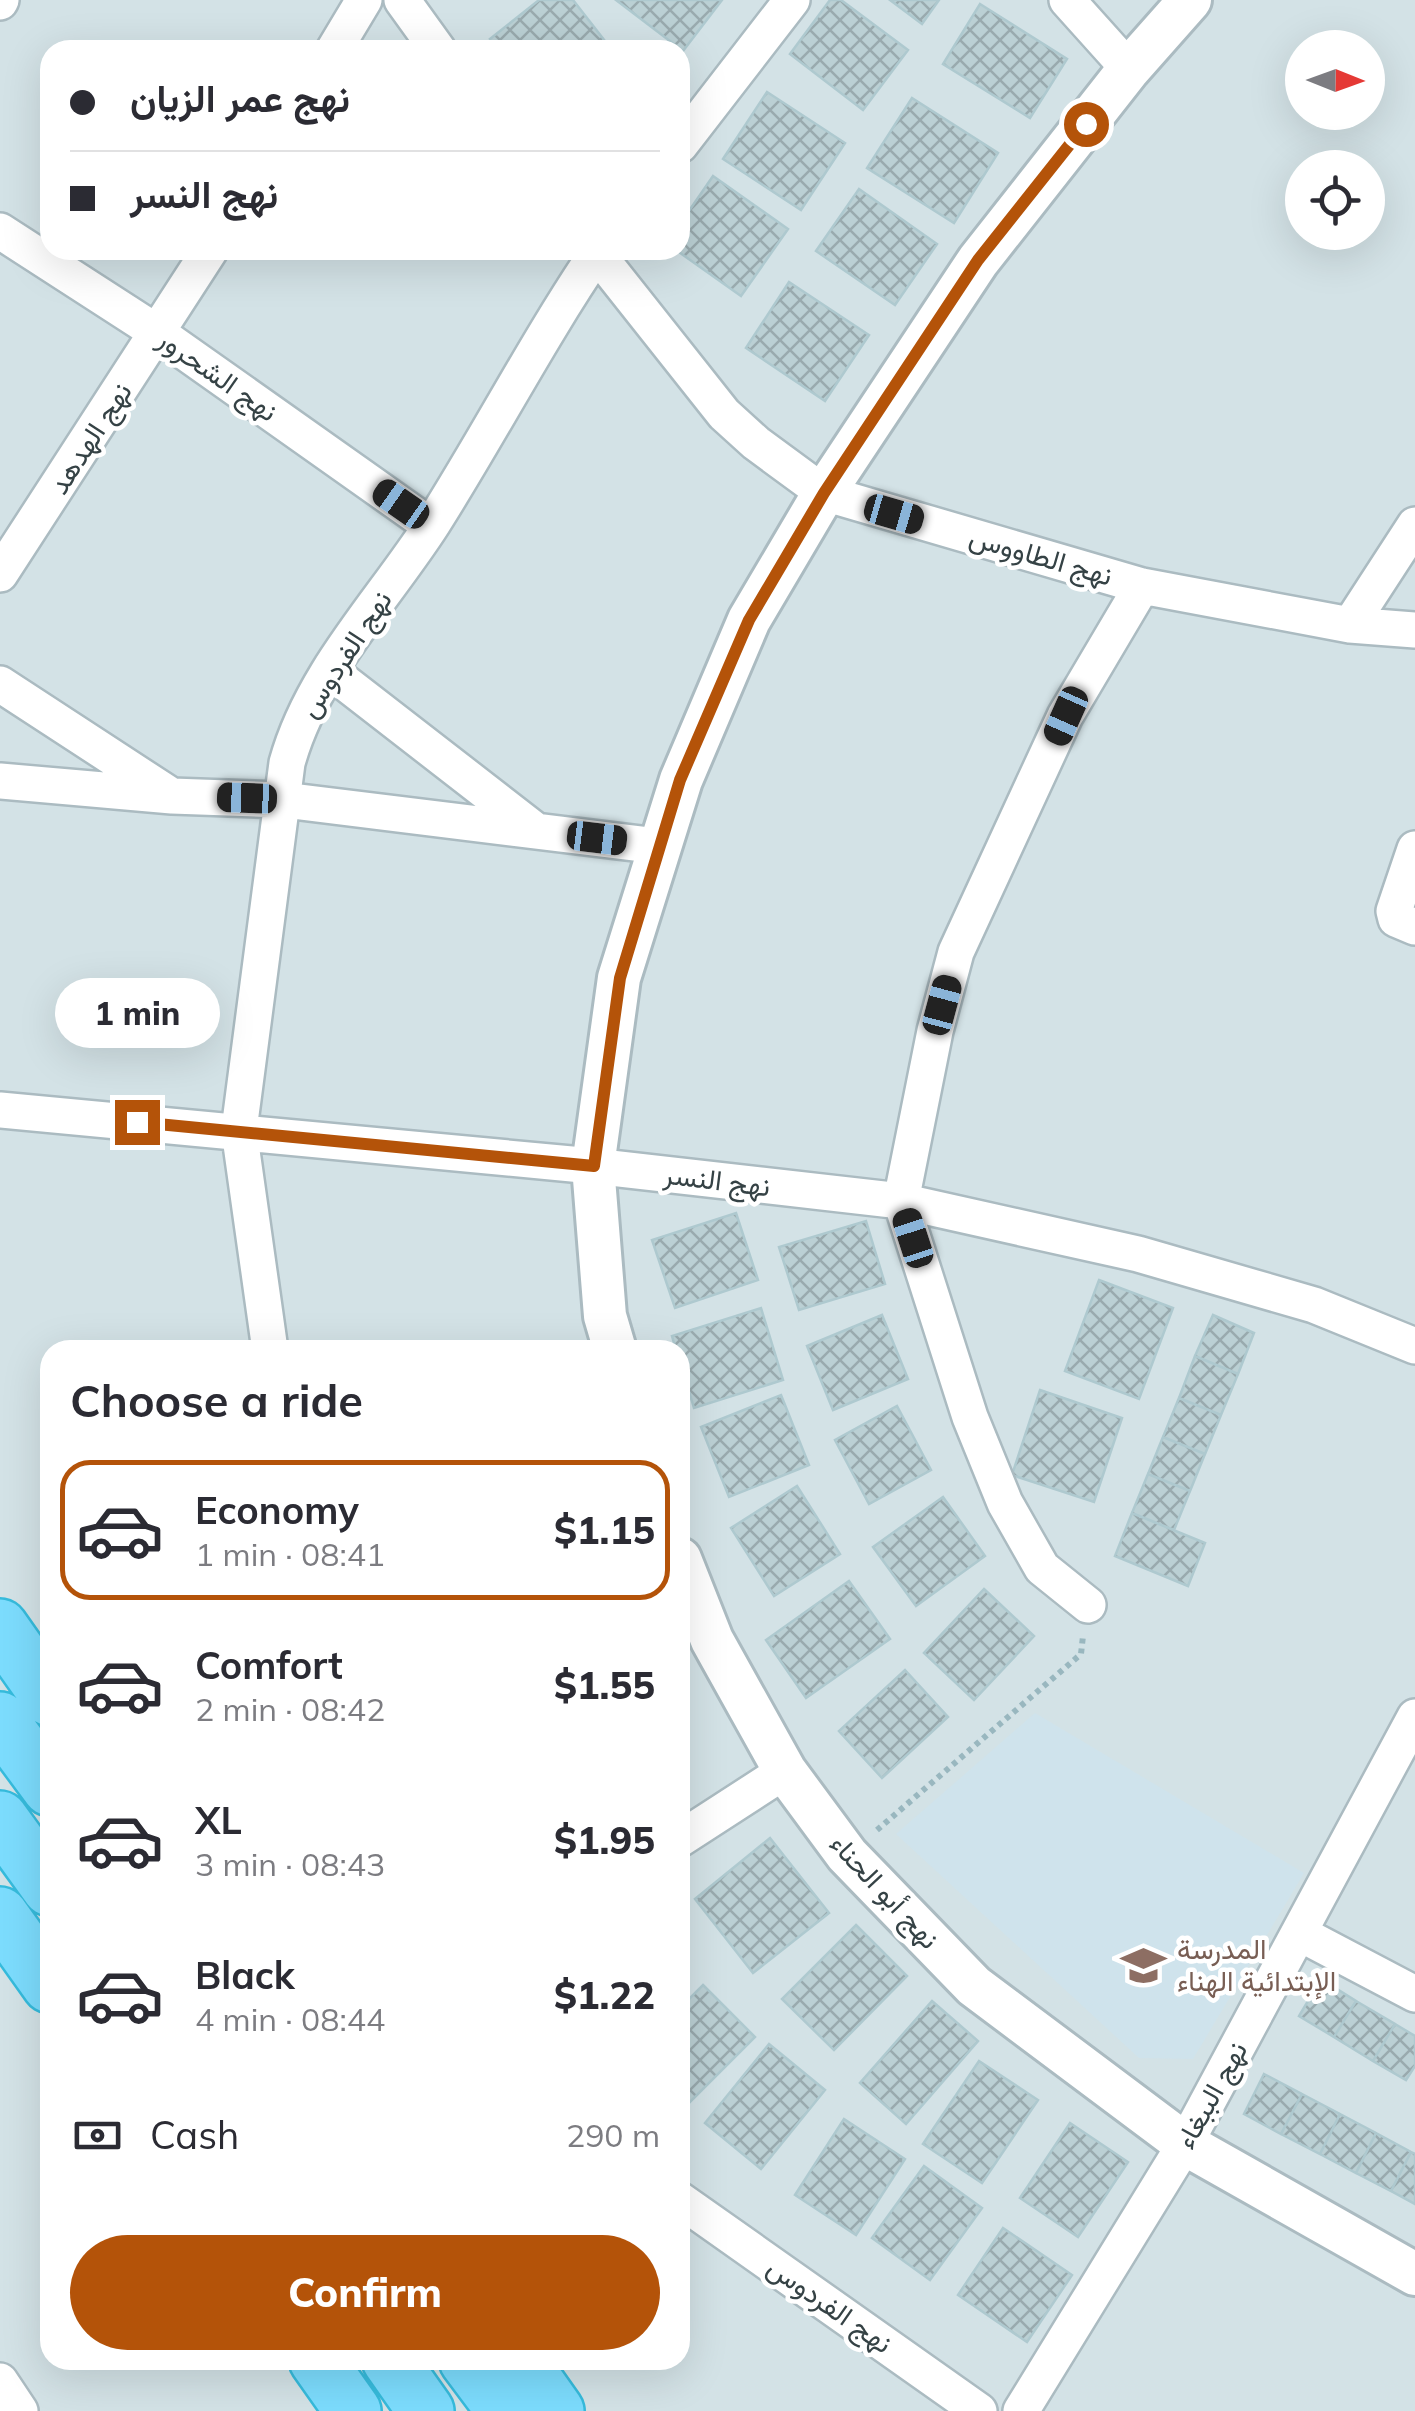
<!DOCTYPE html>
<meta charset="utf-8">
<style>
:root{--surface:#fff;--page:#f2f2f3;--text:#2b2b33;--muted:#7c7c81;--line:#e1e1e2;--accent:#b45309}
body{margin:0;font-family:Mulish,Vazirmatn,sans-serif;background:var(--page);color:var(--text);height:100vh;display:flex;flex-direction:column;font-size:38px;white-space:nowrap}
*{box-sizing:border-box;margin:0}
p{font-size:32px;color:var(--muted)}
.icon{flex:none;width:55px;height:55px;fill:none;stroke:currentColor;stroke-width:2;stroke-linecap:round;stroke-linejoin:round}
.map{position:relative;flex:1;overflow:hidden}
.side{position:absolute;left:40px;top:1340px;width:650px;height:1030px;display:flex;flex-direction:column;background:var(--surface);border-radius:30px;box-shadow:0 10px 40px #0002}
.side>*{flex:none}
.banner{position:absolute;left:40px;top:40px;width:650px;height:220px;border-radius:30px;box-shadow:0 10px 40px #0002;display:grid;align-content:center;height:220px;padding:0 30px;background:var(--surface)}
.needle{width:65px;rotate:91deg}
.tools{position:absolute;left:1285px;top:30px;display:grid;gap:20px}
.tools a{display:grid;place-items:center;width:100px;height:100px;border-radius:50%;background:var(--surface);box-shadow:0 10px 40px #0002;font-size:50px}
.end{position:absolute;width:45px;height:45px;margin:-22px;border:12px solid #b45309;background:#fff;box-shadow:0 0 0 5px #fff}
.from{border-radius:50%}
.bubble{position:absolute;height:70px;border-radius:35px;background:var(--surface);box-shadow:0 10px 40px #0002;font-size:32px;font-weight:800;line-height:70px;text-align:center}
.car{position:absolute;width:30px;height:60px;margin:-30px -15px;border-radius:12px;box-shadow:0 0 8px 2px #0007;background:linear-gradient(#222 24%,#8ab4d8 0 40%,#222 0 76%,#8ab4d8 0 86%,#222 0)}
.banner b{display:flex;align-items:center;gap:35px;height:95px;font-size:38px}
.banner b+b{border-top:2px solid var(--line)}
.banner i{width:25px;height:25px;background:var(--text)}
ul{padding:0;list-style:none}
li{display:flex;align-items:center;gap:30px;height:140px;margin:0 20px 15px;padding:0 10px;border:5px solid transparent;border-radius:30px}
li div{flex:1}
li b{display:block;font-size:38px}
li em{font-style:normal;font-weight:800}
li.selected{border-color:var(--accent)}
li>.icon{width:90px;height:90px;stroke-width:1.5}
h2{padding:0 30px;font-size:45px;line-height:120px}
.pay{display:flex;align-items:center;gap:25px;height:110px;padding:0 30px;font-size:38px}
.pay p{margin-inline-start:auto}
.primary-button{display:flex;gap:20px;margin-top:auto;padding:20px 30px}
.primary-button a{flex:1;height:115px;border-radius:60px;background:var(--accent);color:#fff;font-size:40px;font-weight:800;line-height:115px;text-align:center}
.map>svg:first-child{display:block}
.residential{fill:#d3e2e6;fill-rule:evenodd}
.education{fill:#cfe3ec}
.building{fill:url(#building-cross-hatch);stroke:#aec9cf;stroke-width:2.5}
.lines{fill:none;stroke-linecap:round;stroke-linejoin:round}
.minor-casing{stroke:#abbbc1;stroke-width:40}
.tertiary-casing{stroke:#abbbc1;stroke-width:48}
.trunk-casing{stroke:#36bbdc;stroke-width:60}
.path{stroke:#99b7bf;stroke-width:6;stroke-dasharray:5 5;stroke-linecap:butt}
.minor{stroke:#fff;stroke-width:35}
.tertiary{stroke:#fff;stroke-width:42}
.trunk{stroke:#7cdcfd;stroke-width:55}
.route{stroke:#b45309;stroke-width:12}
.labels{text-anchor:middle;stroke-width:9;stroke-linejoin:round;paint-order:stroke}
.street-label{font-size:28px;fill:#354245;stroke:#fff}
.education-label{font-size:28px;fill:#785e54;stroke:#fff;text-anchor:start}
</style>
<div class="map">
<svg width="1415" height="2411" viewBox="0 0 1415 2411">
<defs>
<pattern id="building-cross-hatch" width="8" height="8" patternUnits="userSpaceOnUse" patternTransform="scale(2.5)"><rect width="8" height="8" fill="#bbd0d4"/><path d="M0 0l8 8M0 8l8-8" fill="none" stroke="#99aaae"/></pattern>
</defs>
<rect width="100%" height="100%" fill="#e5eff2"/>
<path class="residential" d="M0 0H1415V2411H0ZM1302 48H1368V112H1302ZM50 50H680V250H50ZM1302 168H1368V232H1302ZM50 1350H680V2360H50Z"/>
<path class="education" d="M1035 1713 1304 1873 1193 2059 1139 2058 896 1834Z"/>
<path class="building" d="M539 0H573L605 41 594 50H499L490 39Z
M616 0H722L683 51Z
M830 0H841L908 50 863 110 790 54Z
M890 0H939L922 24Z
M980 4 1067 59 1030 118 943 64Z
M767 92 845 143 801 210 723 159Z
M912 98 998 153 954 223 867 168Z
M713 176 788 229 741 296 676 250H680V224Z
M859 189 937 244 895 305 816 251Z
M789 282 869 335 825 401 746 348Z
M736 1213 758 1280 675 1308 652 1240Z
M866 1221 885 1284 799 1310 779 1247Z
M1099 1280 1173 1308 1139 1399 1065 1371Z
M761 1308 783 1380 694 1408 680 1362V1350H676L672 1336Z
M882 1315 908 1379 833 1410 807 1346Z
M1213 1315 1254 1333 1238 1374 1195 1356Z
M1195 1356 1238 1374 1221 1415 1179 1398Z
M1040 1390 1122 1418 1094 1502 1012 1475Z
M781 1395 809 1465 729 1497 701 1427Z
M1179 1398 1221 1415 1205 1454 1163 1437Z
M897 1406 931 1470 869 1504 835 1440Z
M1163 1437 1205 1454 1190 1491 1148 1474Z
M1148 1474 1190 1491 1174 1530 1132 1513Z
M797 1486 840 1554 774 1596 731 1528Z
M943 1497 985 1556 916 1606 873 1547Z
M1132 1513 1205 1543 1188 1586 1115 1556Z
M849 1581 890 1639 806 1698 766 1640Z
M984 1589 1034 1636 974 1700 924 1653Z
M905 1670 948 1717 882 1778 839 1731Z
M770 1838 829 1913 753 1973 695 1899Z
M856 1925 907 1976 834 2050 782 1999Z
M1321 1979 1356 2001 1334 2037 1299 2016Z
M703 1985 755 2037 680 2112V2008Z
M932 2001 978 2041 906 2124 860 2083Z
M1356 2001 1395 2024 1373 2061 1334 2037Z
M1395 2024 1415 2036V2066L1406 2080 1373 2061Z
M769 2044 825 2090 761 2169 705 2123Z
M979 2061 1038 2100 982 2183 923 2144Z
M1264 2074 1302 2094 1281 2134 1244 2114Z
M1302 2094 1340 2114 1320 2154 1281 2134Z
M1340 2114 1376 2133 1356 2173 1320 2154Z
M844 2119 905 2159 856 2235 795 2195Z
M1070 2123 1128 2162 1078 2237 1020 2198Z
M1376 2133 1411 2152 1391 2191 1356 2173Z
M1411 2152 1415 2154V2204L1391 2191Z
M924 2166 982 2208 930 2280 872 2238Z
M1003 2228 1072 2275 1027 2342 958 2295Z"/>
<g class="lines">
<defs>
<path id="minor" d="M402 0 438 50
M1067 0 1129 69
M0 2 1 0
M334 50 364 0
M680 145 792 0
M0 231 158 333 431 526
M594 250 724 414 756 443 824 493 1142 586 1350 625 1415 630
M0 574 210 250
M1350 625 1415 525
M330 671 535 830
M0 684 167 793
M0 781 172 796 284 800 658 846
M1415 849 1394 911 1396 919 1415 927
M0 1110 593 1166 901 1201 1138 1254 1314 1305 1415 1346
M270 1350 239 1130 287 763C312 672 383 601 433 523 490 433 539 338 599 250
M1088 1605 1042 1568 1005 1503 970 1417 901 1201 935 1031 956 952 1065 716 1142 586
M680 1839 785 1771
M1299 1933 1415 1994
M680 2200 979 2411
M0 2381 20 2411
M1021 2411 1185 2144 1415 1717"/>
<path id="tertiary" d="M615 1350 605 1316 593 1166 619 978 681 780 749 620 824 493 978 261 1129 69 1190 0
M680 1559 712 1640 785 1771 847 1855 974 1986 1185 2144 1415 2274"/>
<path id="trunk" d="M0 1627 50 1698
M0 1720 50 1788
M0 1819 50 1888
M0 1915 50 1985
M317 2360 353 2411
M390 2360 426 2411
M467 2360 505 2411
M520 2360 556 2411"/>
</defs>
<use href="#minor" class="minor-casing"/>
<use href="#tertiary" class="tertiary-casing"/>
<use href="#trunk" class="trunk-casing"/>
<path class="path" d="M877 1830 1081 1654 1083 1636"/>
<use href="#minor" class="minor"/>
<use href="#tertiary" class="tertiary"/>
<use href="#trunk" class="trunk"/>
</g>
<g class="lines">
<path class="route" d="M137 1122 594 1166 620 978 680 780 749 620 824 493 978 260 1086 124"/>
</g>
<defs>
<symbol id="school-bare" viewBox="-9 -9 18 18"><path d="M0-5L7-2L0 1L-7-2ZM-4 1L0 2.5L4 1V4Q0 6-4 4Z" fill="#8d6e63" stroke="#fff" stroke-width="2.5" paint-order="stroke"/></symbol>
</defs>
<g fill-rule="evenodd">
<use href="#school-bare" x="1112" y="1934" width="63" height="63"/>
</g>
<g class="labels">
<g class="street-label">
<text transform="translate(218 375) rotate(35)" y="10">نهج الشحرور</text>
<text transform="translate(90 438) rotate(-57)" y="10">نهج الهدهد</text>
<text transform="translate(1041 556) rotate(16)" y="10">نهج الطاووس</text>
<text transform="translate(345 654) rotate(-57)" y="10">نهج الفردوس</text>
<text transform="translate(717 1180) rotate(7)" y="10">نهج النسر</text>
<text transform="translate(885 1891) rotate(47)" y="10">نهج أبو الحناء</text>
<text transform="translate(1211 2095) rotate(-61)" y="10">نهج الببغاء</text>
<text transform="translate(830 2305) rotate(35)" y="10">نهج الفردوس</text>
</g>
<g class="education-label">
<text x="1177" y="1959">المدرسة<tspan x="1177" dy="32">الإبتدائية الهناء</tspan></text>
</g>
</g>
</svg>
<div class="tools">
<a><svg class="needle" viewBox="-14 -14 28 28"><path d="M0-13l5 13h-10z" fill="#e53935"/><path d="M0 13l5-13h-10z" fill="#7c7c81"/></svg></a>
<a><svg class="icon" aria-label="locate" viewBox="0 0 24 24"><circle cx="12" cy="12" r="6"/><path d="M12 2v4M12 18v4M2 12h4M18 12h4"/></svg></a>
</div>
<i class="end from" style="left:1086px;top:124px"></i>
<i class="end" style="left:137px;top:1122px"></i>
<div class="bubble" style="left:55px;top:978px;width:165px">1 min</div>
<i class="car" style="left:401px;top:504px;rotate:305deg"></i>
<i class="car" style="left:894px;top:514px;rotate:106deg"></i>
<i class="car" style="left:1066px;top:716px;rotate:204deg"></i>
<i class="car" style="left:247px;top:798px;rotate:272deg"></i>
<i class="car" style="left:597px;top:838px;rotate:97deg"></i>
<i class="car" style="left:942px;top:1005px;rotate:15deg"></i>
<i class="car" style="left:913px;top:1238px;rotate:342deg"></i>
<div class="banner">
<b><i class="from"></i>نهج عمر الزيان</b>
<b><i></i>نهج النسر</b>
</div>
<section class="side">
<h2>Choose a ride</h2>
<ul>
<li class="selected"><svg class="icon" aria-label="car" viewBox="0 0 24 24"><path d="M5 17H2v-5l4-1 3-4h7l3 4 3 1v5h-3M9 17h6M6 11h13"/><circle cx="7" cy="17" r="2"/><circle cx="17" cy="17" r="2"/></svg><div><b>Economy</b><p>1 min · 08:41</p></div><em>$1.15</em></li>
<li><svg class="icon" aria-label="car" viewBox="0 0 24 24"><path d="M5 17H2v-5l4-1 3-4h7l3 4 3 1v5h-3M9 17h6M6 11h13"/><circle cx="7" cy="17" r="2"/><circle cx="17" cy="17" r="2"/></svg><div><b>Comfort</b><p>2 min · 08:42</p></div><em>$1.55</em></li>
<li><svg class="icon" aria-label="car" viewBox="0 0 24 24"><path d="M5 17H2v-5l4-1 3-4h7l3 4 3 1v5h-3M9 17h6M6 11h13"/><circle cx="7" cy="17" r="2"/><circle cx="17" cy="17" r="2"/></svg><div><b>XL</b><p>3 min · 08:43</p></div><em>$1.95</em></li>
<li><svg class="icon" aria-label="car" viewBox="0 0 24 24"><path d="M5 17H2v-5l4-1 3-4h7l3 4 3 1v5h-3M9 17h6M6 11h13"/><circle cx="7" cy="17" r="2"/><circle cx="17" cy="17" r="2"/></svg><div><b>Black</b><p>4 min · 08:44</p></div><em>$1.22</em></li>
</ul>
<div class="pay"><svg class="icon" aria-label="cash" viewBox="0 0 24 24"><path d="M3 7h18v10H3z"/><circle cx="12" cy="12" r="2"/></svg>Cash<p>290 m</p></div>
<div class="primary-button"><a>Confirm</a></div>
</section>
</div>
